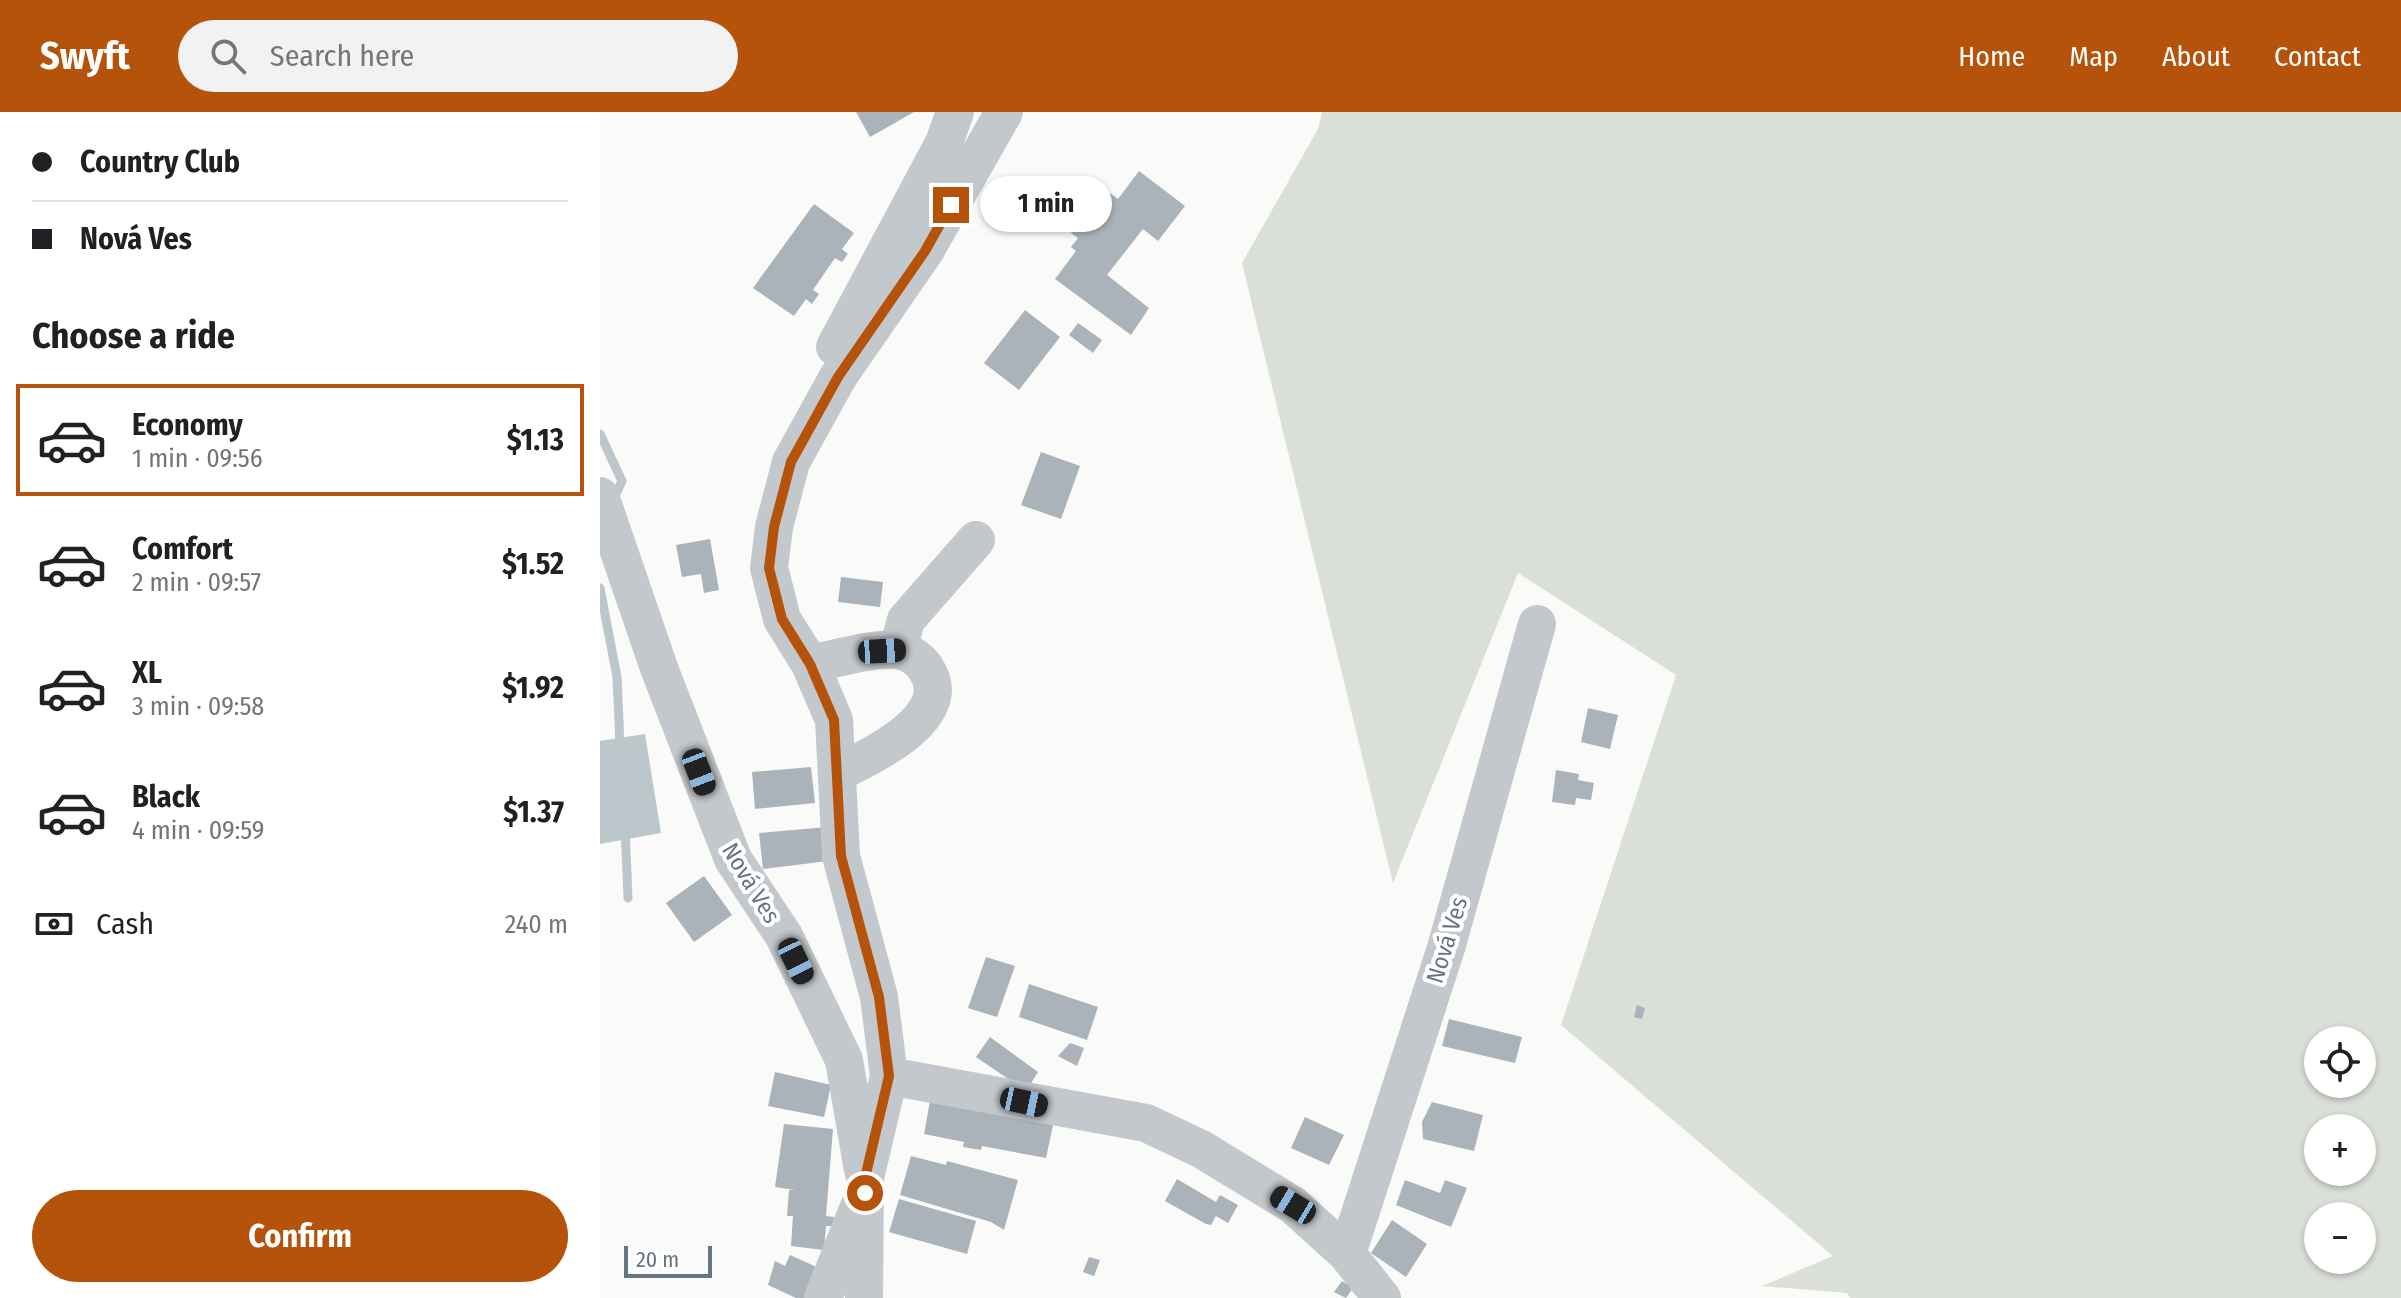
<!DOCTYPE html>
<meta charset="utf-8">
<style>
:root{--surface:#fff;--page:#f2f2f2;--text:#202124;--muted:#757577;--line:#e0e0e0;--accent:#b45309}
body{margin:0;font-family:"Fira Sans Condensed",sans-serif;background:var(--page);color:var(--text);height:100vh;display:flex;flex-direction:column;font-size:30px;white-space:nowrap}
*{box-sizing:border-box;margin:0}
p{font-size:26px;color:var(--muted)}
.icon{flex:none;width:44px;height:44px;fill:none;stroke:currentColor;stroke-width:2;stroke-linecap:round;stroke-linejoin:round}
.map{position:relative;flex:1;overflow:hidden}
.panel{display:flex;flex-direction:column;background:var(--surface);width:600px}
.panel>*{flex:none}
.guide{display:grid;align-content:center;height:176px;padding:0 32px;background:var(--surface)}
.tools{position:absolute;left:1704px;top:914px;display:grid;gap:16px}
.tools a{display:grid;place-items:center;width:72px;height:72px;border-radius:50%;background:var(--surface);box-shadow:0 2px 6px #0004;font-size:40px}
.scale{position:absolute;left:24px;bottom:20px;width:88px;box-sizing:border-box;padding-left:8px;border:4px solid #657683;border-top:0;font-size:22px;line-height:28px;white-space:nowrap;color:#657683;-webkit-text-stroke:6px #fff;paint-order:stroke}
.end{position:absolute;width:36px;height:36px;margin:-18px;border:10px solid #b45309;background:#fff;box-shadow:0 0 0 4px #fff}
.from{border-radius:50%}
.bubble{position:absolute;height:56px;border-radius:28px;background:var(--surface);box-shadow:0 2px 6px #0004;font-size:26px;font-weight:700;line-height:56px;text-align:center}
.car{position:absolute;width:24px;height:48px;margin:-24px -12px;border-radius:10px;box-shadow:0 0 6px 2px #0007;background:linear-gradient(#222 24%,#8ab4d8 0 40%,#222 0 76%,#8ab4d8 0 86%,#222 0)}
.guide b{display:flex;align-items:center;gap:28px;height:76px;font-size:30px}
.guide b+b{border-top:2px solid var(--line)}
.guide i{width:20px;height:20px;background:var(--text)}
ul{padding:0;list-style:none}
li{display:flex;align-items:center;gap:24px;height:112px;margin:0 16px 12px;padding:0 16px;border:4px solid transparent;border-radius:0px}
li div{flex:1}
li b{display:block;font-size:30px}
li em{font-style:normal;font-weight:700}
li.on{border-color:var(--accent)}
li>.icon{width:72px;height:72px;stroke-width:1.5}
h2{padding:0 32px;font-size:36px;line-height:96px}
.pay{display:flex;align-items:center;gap:20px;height:88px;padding:0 32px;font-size:30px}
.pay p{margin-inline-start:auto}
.button{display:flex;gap:16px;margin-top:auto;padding:16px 32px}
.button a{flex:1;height:92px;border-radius:48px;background:var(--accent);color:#fff;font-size:32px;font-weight:700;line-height:92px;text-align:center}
header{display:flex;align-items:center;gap:48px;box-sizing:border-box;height:112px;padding:0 40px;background:var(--accent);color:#fff}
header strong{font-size:38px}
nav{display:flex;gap:44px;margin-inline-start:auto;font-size:28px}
.search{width:560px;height:72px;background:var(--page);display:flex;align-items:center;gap:20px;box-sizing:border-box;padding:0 28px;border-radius:44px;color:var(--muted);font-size:30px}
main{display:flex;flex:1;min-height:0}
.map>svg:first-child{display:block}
.green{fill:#dadfd7;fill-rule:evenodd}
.water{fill:#bbc7cb}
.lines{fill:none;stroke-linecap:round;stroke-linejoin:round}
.stream{stroke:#bbc7cb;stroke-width:9}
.building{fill:#aab3b9}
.minor{stroke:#c3c8cc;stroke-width:38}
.route{stroke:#b45309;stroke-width:10}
.labels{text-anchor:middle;stroke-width:8;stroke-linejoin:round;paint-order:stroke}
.street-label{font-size:24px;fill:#657683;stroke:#fff}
</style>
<header>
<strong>Swyft</strong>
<div class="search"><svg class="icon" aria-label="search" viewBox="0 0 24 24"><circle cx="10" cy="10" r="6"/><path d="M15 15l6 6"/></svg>Search here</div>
<nav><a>Home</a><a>Map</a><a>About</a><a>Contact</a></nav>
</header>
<main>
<section class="panel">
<div class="guide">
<b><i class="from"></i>Country Club</b>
<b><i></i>Nová Ves</b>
</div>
<h2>Choose a ride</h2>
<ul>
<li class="on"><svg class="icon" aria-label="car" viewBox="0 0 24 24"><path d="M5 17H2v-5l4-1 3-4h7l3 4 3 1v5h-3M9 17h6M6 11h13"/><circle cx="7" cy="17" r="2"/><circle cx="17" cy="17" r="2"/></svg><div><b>Economy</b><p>1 min · 09:56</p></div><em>$1.13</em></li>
<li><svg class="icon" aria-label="car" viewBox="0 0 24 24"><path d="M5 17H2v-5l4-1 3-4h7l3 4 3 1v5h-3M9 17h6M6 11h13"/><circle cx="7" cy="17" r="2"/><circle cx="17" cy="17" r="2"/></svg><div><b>Comfort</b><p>2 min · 09:57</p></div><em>$1.52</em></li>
<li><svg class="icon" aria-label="car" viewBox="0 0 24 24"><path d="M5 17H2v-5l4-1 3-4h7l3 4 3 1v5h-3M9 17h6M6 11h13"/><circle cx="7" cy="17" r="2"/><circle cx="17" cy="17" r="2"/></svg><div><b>XL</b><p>3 min · 09:58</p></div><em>$1.92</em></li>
<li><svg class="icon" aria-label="car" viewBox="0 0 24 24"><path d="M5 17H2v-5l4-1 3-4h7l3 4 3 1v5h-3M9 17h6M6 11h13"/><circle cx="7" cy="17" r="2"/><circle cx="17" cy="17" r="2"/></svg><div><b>Black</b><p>4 min · 09:59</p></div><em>$1.37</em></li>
</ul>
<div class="pay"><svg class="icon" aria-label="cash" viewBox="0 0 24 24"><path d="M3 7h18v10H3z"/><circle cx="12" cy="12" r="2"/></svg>Cash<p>240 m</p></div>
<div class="button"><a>Confirm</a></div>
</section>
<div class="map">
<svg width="1801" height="1186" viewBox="0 0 1801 1186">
<rect width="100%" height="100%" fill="#fafaf8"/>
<path class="green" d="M722 0H1801V1186H1250L1247 1181 1162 1174 1233 1144 961 913 1076 563 918 461 793 771 642 151 718 17ZM1718 928H1762V972H1718ZM1718 1016H1762V1060H1718ZM1718 1104H1762V1148H1718Z"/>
<path class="water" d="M45 622 61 721 0 732V629Z"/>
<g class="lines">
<path class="stream" d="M0 322 22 369 14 386
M0 476 17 565 20 634
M25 717 28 786"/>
</g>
<path class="building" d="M256 0H314L270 25Z
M539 59 585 94 558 129 543 117 507 163 549 196 531 223 455 167 476 139 471 135 478 126 471 121 487 100 493 105 500 97 495 93 507 79 518 87Z
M214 92 254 121 242 137 248 142 242 150 235 146 213 178 219 182 212 192 206 187 194 204 153 176Z
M425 198 460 225 419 278 384 251Z
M478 211 502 228 493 241 469 223Z
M441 340 480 354 461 407 421 393Z
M110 427 119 478 104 481 101 462 82 465 76 433Z
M241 465 283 470 280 495 238 490Z
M988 596 1018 603 1010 637 981 630Z
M211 655 215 691 155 697 152 660Z
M956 658 979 662 978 668 994 671 991 688 976 686 975 693 952 690Z
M227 715 228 749 163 757 159 721Z
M104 764 132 803 94 830 66 791Z
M386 845 415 854 397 905 368 896Z
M429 872 498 895 487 928 419 905Z
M1037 893 1045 896 1042 907 1034 905Z
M849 907 922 925 915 951 842 934Z
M390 925 438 960 426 979 376 945Z
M470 931 484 936 477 954 458 944Z
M175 960 231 973 224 1005 168 994Z
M330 989 453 1013 446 1046 382 1034 381 1038 363 1035 364 1030 324 1022Z
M832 990 883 1003 874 1039 823 1027 822 1010Z
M705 1005 744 1023 729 1053 691 1036Z
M184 1012 233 1017 226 1104 234 1105 233 1114H226L224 1138 191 1134 193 1104H187L189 1078H195L175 1075Z
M311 1044 346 1053 347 1049 418 1068 404 1118 391 1110 300 1083Z
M577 1067 616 1090 620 1083 638 1093 628 1111 616 1104 611 1113 606 1112 565 1089Z
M805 1068 840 1081 845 1068 867 1076 851 1115 796 1093Z
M299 1087 376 1109 367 1142 289 1120Z
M792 1108 827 1132 806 1165 771 1141Z
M190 1143 221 1157 208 1186H196L168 1173 175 1149 185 1154Z
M489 1145 500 1148 494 1164 483 1160Z
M742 1169 753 1176 746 1186 734 1180Z"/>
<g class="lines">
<path class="minor" d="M235 235 344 31 355 0
M0 384 59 556 133 747 184 824 244 948 263 1058
M298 538 306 508 376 428
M210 552C237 547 268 536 296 538 308 539 320 547 326 557 358 605 268 646 237 661
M289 964 546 1011 601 1037 693 1093 747 1142 782 1186
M747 1142 846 836 937 512
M223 1186 259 1095
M264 1186 265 1066 289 964 279 885 241 744 234 608 210 552 182 507 169 456 174 415 191 350 238 265 325 139 404 0"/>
</g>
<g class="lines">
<path class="route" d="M265 1081V1066L289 964 279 885 241 744 234 608 210 552 182 507 169 456 174 415 191 350 238 265 325 139 351 93"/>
</g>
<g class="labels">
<g class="street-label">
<text transform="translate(151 771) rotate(59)" y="8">Nová Ves</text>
<text transform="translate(847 828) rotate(-73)" y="8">Nová Ves</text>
</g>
</g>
</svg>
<div class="tools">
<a><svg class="icon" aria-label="locate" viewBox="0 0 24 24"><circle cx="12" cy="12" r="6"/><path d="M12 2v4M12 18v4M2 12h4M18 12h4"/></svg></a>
<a>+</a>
<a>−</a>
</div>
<div class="scale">20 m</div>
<i class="end from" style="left:265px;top:1081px"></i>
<i class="end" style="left:351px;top:93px"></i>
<div class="bubble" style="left:380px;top:64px;width:132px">1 min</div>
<i class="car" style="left:282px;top:539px;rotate:87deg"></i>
<i class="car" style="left:99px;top:660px;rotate:159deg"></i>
<i class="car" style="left:196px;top:849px;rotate:154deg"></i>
<i class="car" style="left:424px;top:990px;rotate:102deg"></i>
<i class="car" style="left:693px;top:1093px;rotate:301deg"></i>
</div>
</main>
